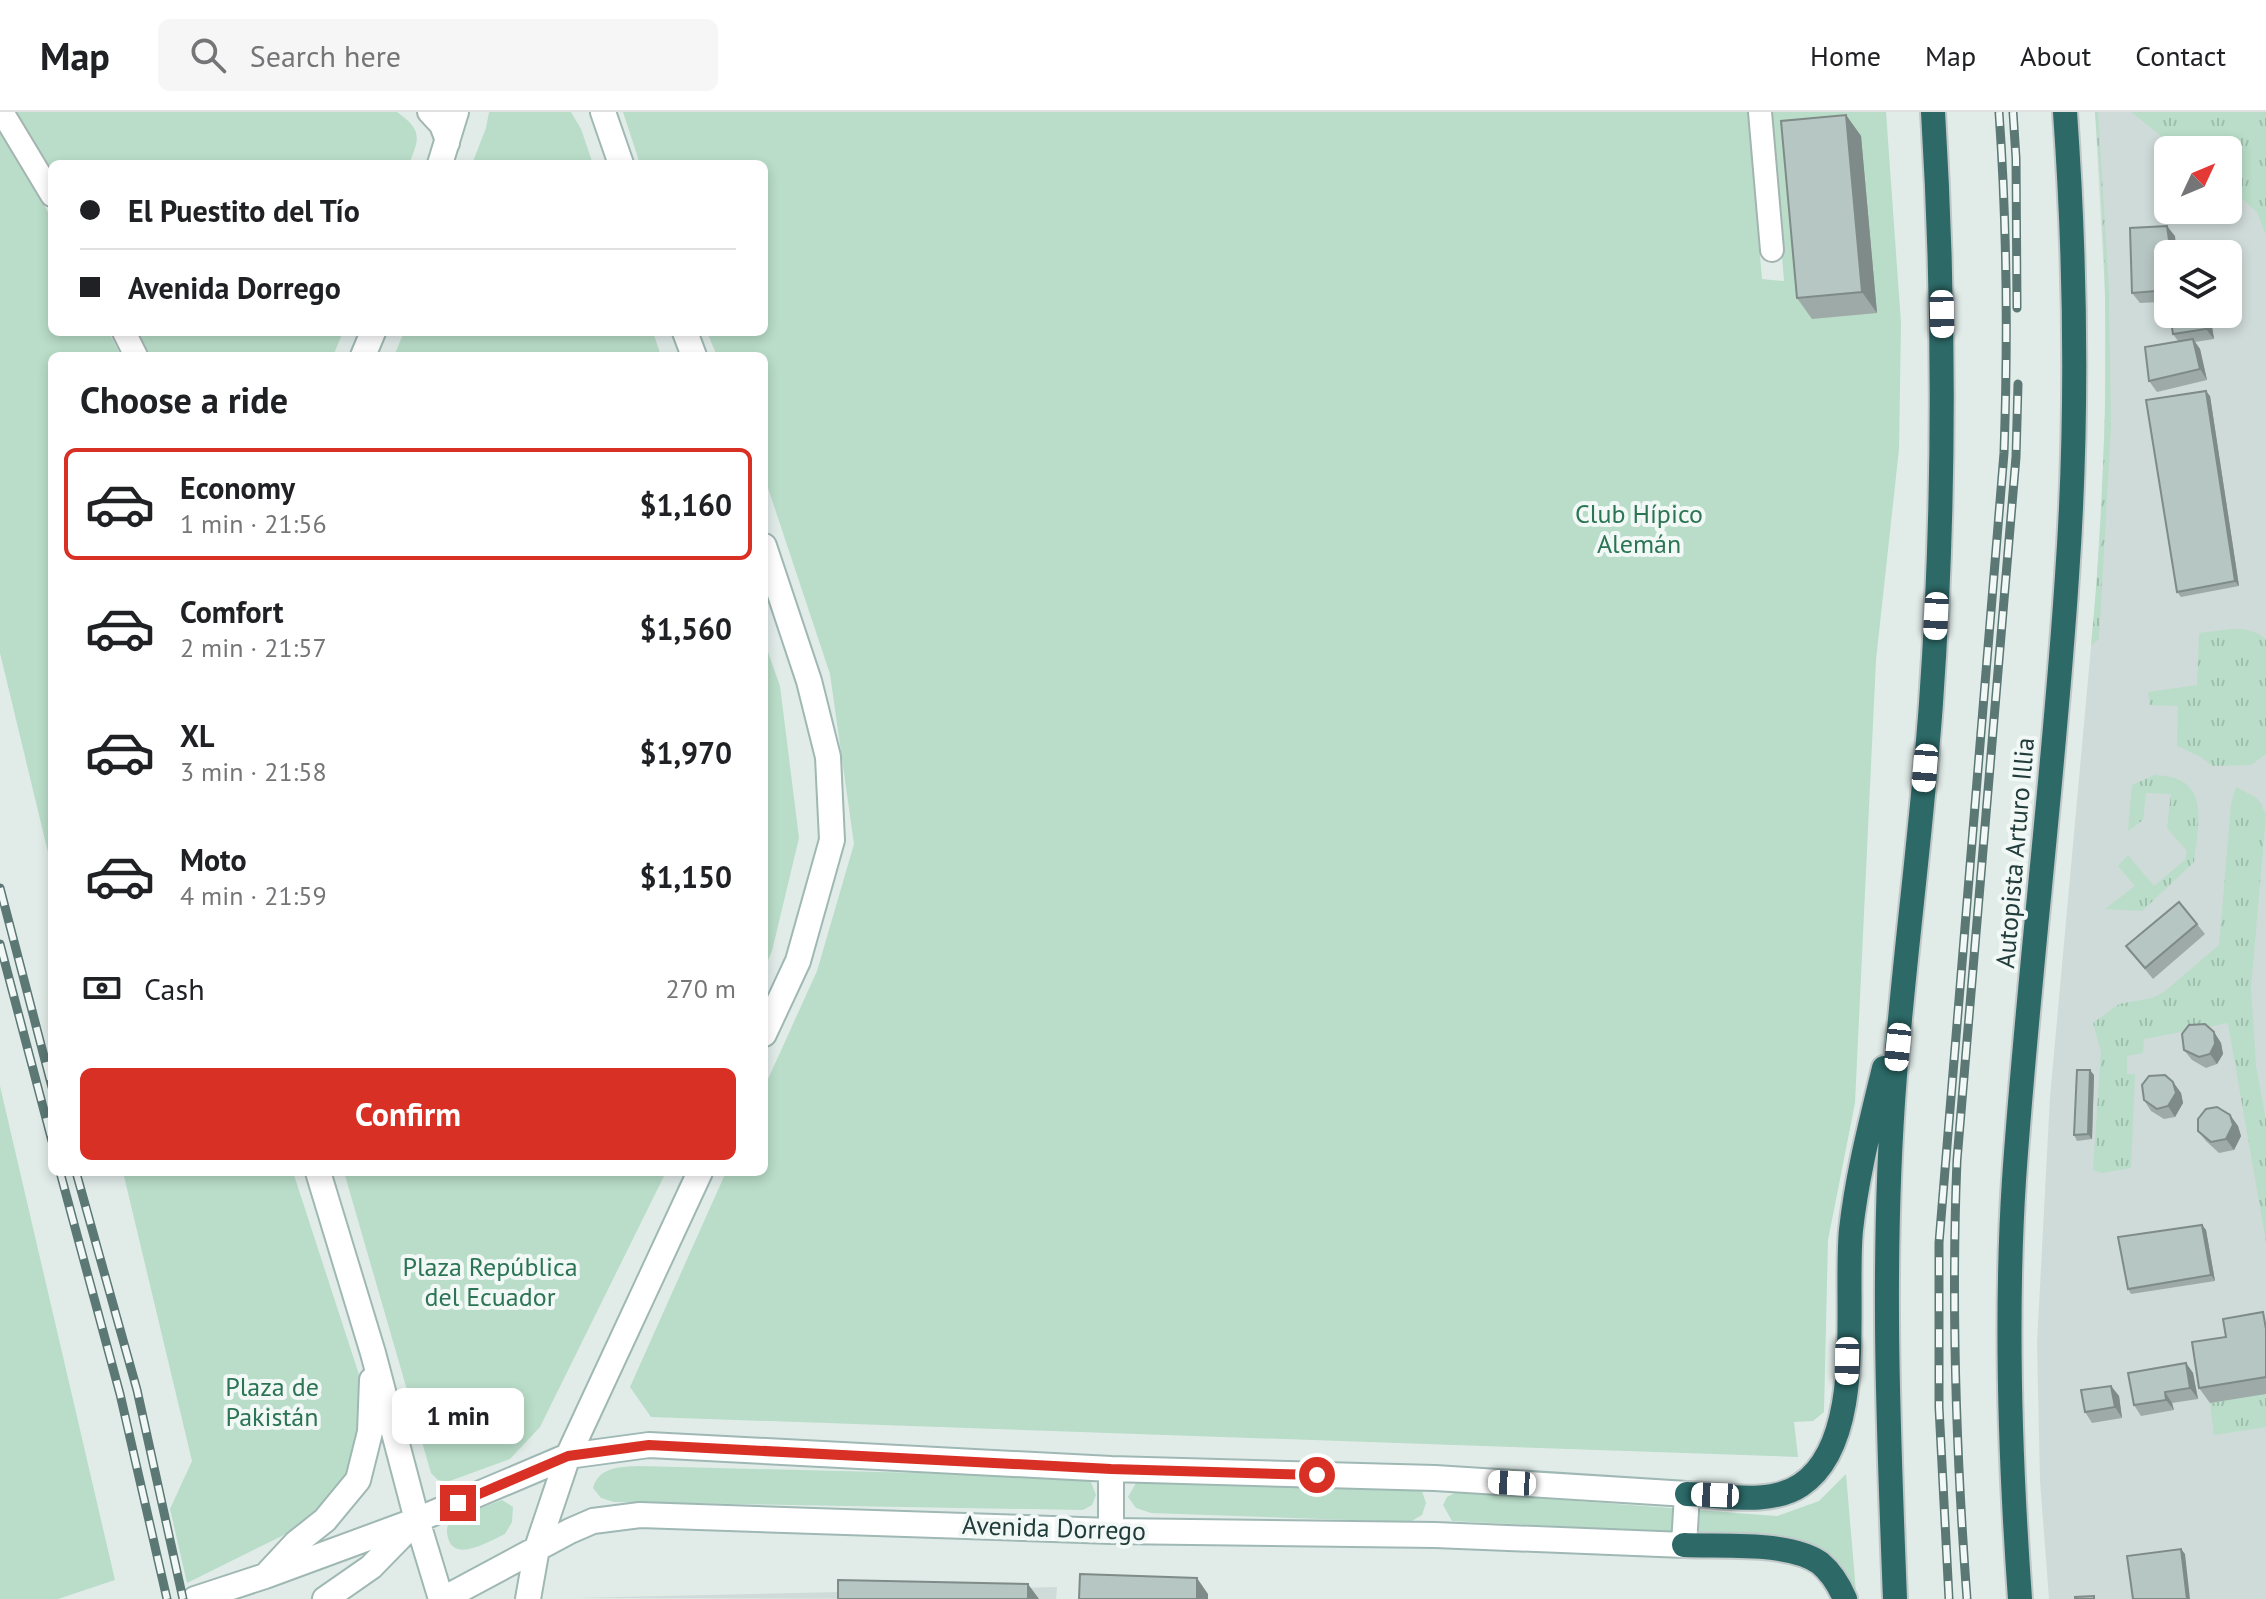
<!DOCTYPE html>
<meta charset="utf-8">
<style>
:root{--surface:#fff;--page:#f6f6f6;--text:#202124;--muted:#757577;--line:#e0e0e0;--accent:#d93025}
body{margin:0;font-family:"PT Sans",sans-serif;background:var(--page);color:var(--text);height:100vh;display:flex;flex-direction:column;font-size:30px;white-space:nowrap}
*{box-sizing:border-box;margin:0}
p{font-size:26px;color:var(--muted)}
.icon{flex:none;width:44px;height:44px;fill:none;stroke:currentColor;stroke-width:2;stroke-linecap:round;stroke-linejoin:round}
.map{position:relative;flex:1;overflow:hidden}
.side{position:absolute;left:48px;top:240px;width:720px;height:824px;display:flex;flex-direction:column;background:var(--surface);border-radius:12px;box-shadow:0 4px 12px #0003}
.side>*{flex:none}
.banner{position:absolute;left:48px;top:48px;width:720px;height:176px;border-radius:12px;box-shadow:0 4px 12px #0003;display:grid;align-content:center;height:176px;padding:0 32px;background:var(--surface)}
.needle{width:52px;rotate:46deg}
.tools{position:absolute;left:2154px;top:24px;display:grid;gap:16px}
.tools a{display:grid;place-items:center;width:88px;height:88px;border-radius:12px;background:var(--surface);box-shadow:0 4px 12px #0003;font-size:40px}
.end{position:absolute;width:36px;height:36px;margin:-18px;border:10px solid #d93025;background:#fff;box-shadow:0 0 0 4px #fff}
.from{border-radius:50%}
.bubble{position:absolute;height:56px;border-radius:12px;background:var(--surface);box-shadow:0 4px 12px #0003;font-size:26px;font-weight:700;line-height:56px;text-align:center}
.car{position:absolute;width:24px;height:48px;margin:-24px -12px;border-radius:10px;box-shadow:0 0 6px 2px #0007;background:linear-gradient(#fff 24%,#345 0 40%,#fff 0 76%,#345 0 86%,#fff 0)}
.banner b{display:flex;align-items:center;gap:28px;height:76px;font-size:30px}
.banner b+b{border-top:2px solid var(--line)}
.banner i{width:20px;height:20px;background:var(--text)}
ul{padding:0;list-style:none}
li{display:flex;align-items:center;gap:24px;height:112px;margin:0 16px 12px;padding:0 16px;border:4px solid transparent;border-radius:12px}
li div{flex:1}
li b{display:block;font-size:30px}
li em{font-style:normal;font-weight:700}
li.on{border-color:var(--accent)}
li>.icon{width:72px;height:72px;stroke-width:1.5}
h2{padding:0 32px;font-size:36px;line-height:96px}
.pay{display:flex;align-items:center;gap:20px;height:88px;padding:0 32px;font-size:30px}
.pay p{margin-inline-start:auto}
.primary-button{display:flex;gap:16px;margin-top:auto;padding:16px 32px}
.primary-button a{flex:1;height:92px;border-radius:12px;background:var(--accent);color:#fff;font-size:32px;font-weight:700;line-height:92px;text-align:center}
header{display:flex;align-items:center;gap:48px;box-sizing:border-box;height:112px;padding:0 40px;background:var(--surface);border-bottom:2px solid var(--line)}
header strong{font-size:38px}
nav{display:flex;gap:44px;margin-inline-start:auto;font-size:28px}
.search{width:560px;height:72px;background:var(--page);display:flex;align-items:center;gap:20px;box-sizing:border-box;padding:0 28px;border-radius:12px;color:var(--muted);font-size:30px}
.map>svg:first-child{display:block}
.built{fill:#cfdbd8;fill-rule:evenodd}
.grass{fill:url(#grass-tufts)}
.park{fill:#b9ddc9}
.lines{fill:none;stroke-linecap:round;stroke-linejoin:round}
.minor-casing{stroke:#a4b4b1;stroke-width:26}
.secondary-casing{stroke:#9fb8b3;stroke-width:28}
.motorway-casing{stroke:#c1c8c8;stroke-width:28}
.minor{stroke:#fff;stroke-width:22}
.secondary{stroke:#fff;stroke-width:24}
.motorway{stroke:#2c6967;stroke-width:24}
.rail-casing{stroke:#5b7875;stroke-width:9}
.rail{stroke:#f1f8f6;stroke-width:6;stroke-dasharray:18;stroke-linecap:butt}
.wall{fill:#9daaa7}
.shaded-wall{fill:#7f8b88}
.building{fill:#b6c6c2;stroke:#7f8b88;stroke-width:2}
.route{stroke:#d93025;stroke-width:10}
.labels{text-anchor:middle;stroke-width:8;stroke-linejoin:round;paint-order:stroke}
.park-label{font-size:26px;fill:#2b7454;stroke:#f1f8f6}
.street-label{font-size:26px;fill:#213c3a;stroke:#f1f8f6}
</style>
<header>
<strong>Map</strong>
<div class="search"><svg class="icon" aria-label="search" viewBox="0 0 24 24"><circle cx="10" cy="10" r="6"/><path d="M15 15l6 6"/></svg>Search here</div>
<nav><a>Home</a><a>Map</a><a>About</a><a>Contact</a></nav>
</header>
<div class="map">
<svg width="2266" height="1487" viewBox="0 0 2266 1487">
<defs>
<pattern id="grass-tufts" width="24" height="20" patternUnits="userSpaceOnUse" patternTransform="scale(2)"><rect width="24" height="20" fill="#b9ddc9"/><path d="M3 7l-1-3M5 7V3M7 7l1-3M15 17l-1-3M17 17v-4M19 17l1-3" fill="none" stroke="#9fbfad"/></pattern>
</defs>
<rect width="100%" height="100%" fill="#e1ece9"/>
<path class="built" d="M2095 0H2266V1487H2049L2040 1369 2037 1231 2050 985 2096 480 2101 395 2105 304V180ZM2168 38H2228V98H2168ZM2168 142H2228V202H2168Z
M1057 1475 1056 1487 574 1486Z"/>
<path class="grass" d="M2095 0H2098L2109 177 2111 315 2099 527 2091 534C2108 357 2111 177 2095 0Z
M2131 0H2266V123L2257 100 2228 74V38H2179Z
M2232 517C2246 517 2256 518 2266 528V642L2251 653 2212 654 2201 645 2177 634 2178 594 2150 593 2148 580 2197 573 2199 521Z
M2155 663C2212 665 2198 710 2194 750L2142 799 2105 797 2135 774 2118 754 2128 743 2154 774 2185 748 2187 739 2167 716 2171 682 2146 681 2143 708 2128 719 2132 673Z
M2236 675 2257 686 2266 702 2251 876 2256 954 2266 1008V1130L2228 911 2144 927 2143 941 2127 944V962H2135L2131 1056 2102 1061 2093 1058 2101 940 2093 911 2119 892 2152 886 2164 880 2219 833 2231 692Z
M2266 1282V1315L2214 1323 2210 1291Z"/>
<path class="park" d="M16 0H397C422 18 420 25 409 52H52V60Z
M489 0H571L581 17 593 52H472L486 16Z
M623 0H1748L1762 167 1784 169 1770 0H1886L1901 211 1899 337 1876 548 1855 991 1828 1128 1824 1300 1813 1309 1794 1310 1798 1345 651 1305 630 1275 726 1060H764V976L817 859 854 732 830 562 764 364V244H717L707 220H764V52H640Z
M0 17 52 107V220H109L121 244H52V757L0 541Z
M136 220H343L333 244H148Z
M404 220H653L661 244H394Z
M764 529 780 574 799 726 772 839 764 857Z
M0 974 115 1468 58 1487H0Z
M123 1060H293L365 1281 354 1354 318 1401 288 1421 187 1471 170 1397 192 1349Z
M344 1060H666L540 1315 510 1347 447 1370 438 1368 431 1361Z
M639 1354 1079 1365 1091 1370 1096 1383 1092 1393 1083 1398 614 1390 601 1386 593 1376C599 1355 619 1355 639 1354Z
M1846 1362 1856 1480C1841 1450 1828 1436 1796 1426L1452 1409 1443 1393 1447 1385 1456 1380 1777 1404 1819 1389Z
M1150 1366 1410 1372 1422 1379 1426 1391 1422 1403 1410 1410 1151 1401 1136 1396 1128 1385 1136 1371Z
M502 1388 513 1395 512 1410 505 1422C489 1429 455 1451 448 1426 446 1418 447 1415 450 1408Z"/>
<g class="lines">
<defs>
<path id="minor" d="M2 0 52 83
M429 0 441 13 448 31
M1760 0 1772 138
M124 220 136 244"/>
<path id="secondary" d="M603 0 621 52
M440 52 456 0
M685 220 694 244
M363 244 373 220
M764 434 809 569 828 645 832 728 798 849 764 922
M318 1060 373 1241 417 1408 441 1487
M1111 1357V1419
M269 1460 296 1431 325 1408 358 1368 370 1320 372 1268
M195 1487 265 1464 417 1408 568 1344 649 1333 1111 1357 1435 1366 1687 1382 1684 1433 1435 1423 1111 1419 640 1403 593 1409 570 1419 443 1487
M325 1487 371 1455 411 1414
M528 1487 537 1436 568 1344 700 1060"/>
<path id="motorway" d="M1687 1382C1722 1383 1770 1394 1801 1373 1867 1329 1844 1189 1851 1118 1857 1063 1871 1010 1884 956
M1684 1433C1721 1435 1790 1429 1820 1451 1832 1461 1839 1473 1845 1487
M1895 1487C1888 1312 1881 1138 1895 963 1905 839 1922 715 1931 591 1945 394 1945 197 1933 0
M2020 1487C2010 1348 2005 1207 2014 1068 2028 866 2054 665 2067 464 2078 309 2076 155 2065 0"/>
</defs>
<use href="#minor" class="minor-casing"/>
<use href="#secondary" class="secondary-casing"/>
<use href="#motorway" class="motorway-casing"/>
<use href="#minor" class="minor"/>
<use href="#secondary" class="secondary"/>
<use href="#motorway" class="motorway"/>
<defs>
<path id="rail" d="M2013 0 2016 46 2017 196
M0 776 52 975
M0 832 52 1029
M60 1060 120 1282 167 1487
M76 1060 137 1278 183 1487
M1949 1487 1939 1295V1131L2004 341C2008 227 2007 113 1999 0
M1967 1487C1956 1341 1951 1195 1957 1048L2016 345 2018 272"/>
</defs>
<use href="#rail" class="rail-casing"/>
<use href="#rail" class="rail"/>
</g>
<path class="wall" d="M1846 3 1861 24 1877 201 1812 207 1797 186Z
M2175 124 2168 142V202H2210L2214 227 2195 230 2200 237 2207 268 2157 280 2149 269 2178 229 2173 222 2172 214 2170 215 2162 204 2160 190 2140 191 2132 181Z
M2210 284 2239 474 2181 485 2177 480Z
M2197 812 2205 822 2153 867 2126 834Z
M2214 920 2221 931 2223 942 2217 952 2206 956 2192 948 2184 938Z
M2094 963 2092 1027 2077 1029 2074 1023Z
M2173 970 2181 981 2183 991 2175 1005 2164 1007 2151 999 2144 988Z
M2230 1003 2238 1014 2241 1024 2234 1038 2219 1041 2206 1029 2198 1019Z
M2202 1113 2206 1118 2215 1169 2131 1182 2128 1177Z
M2266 1217V1282L2210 1291 2199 1276 2226 1225Z
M2186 1251 2193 1261 2198 1287 2172 1291 2174 1298 2141 1304 2134 1293Z
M2111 1274 2119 1284 2122 1306 2092 1311 2085 1300Z"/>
<path class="shaded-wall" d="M1846 3 1861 24 1877 201 1862 180Z
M2167 114 2175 124 2177 142H2171Z
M2204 202H2210L2214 227 2206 217Z
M2193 227 2200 237 2207 268 2200 257Z
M2206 279 2210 284 2239 474 2235 469Z
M2214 920 2221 931 2223 942 2217 952 2210 942Z
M2090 958 2094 963 2092 1027 2088 1022Z
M2173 970 2181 981 2183 991 2175 1005 2168 994Z
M2230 1003 2238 1014 2241 1024 2234 1038 2226 1027Z
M2202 1113 2206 1118 2215 1169 2211 1163Z
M2186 1251 2193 1261 2198 1287 2190 1276Z
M2111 1274 2119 1284 2122 1306 2115 1295Z
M2165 1280 2172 1291 2174 1298 2166 1288Z
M2181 1437 2185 1442 2190 1487H2187Z
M1197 1466 1208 1482V1487H1197Z
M1028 1472 1039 1487H1028Z"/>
<path class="building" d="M1846 3 1862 180 1797 186 1781 9Z
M2167 114 2171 142H2168V178L2132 181 2130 116Z
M2168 185V202H2204L2206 217 2173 222 2170 203 2162 204 2159 186Z
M2193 227 2200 257 2149 269 2145 235Z
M2206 279 2235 469 2177 480 2146 288Z
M2179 790 2197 812 2145 856 2126 834Z
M2205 912 2214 920 2215 932 2210 942 2199 945 2184 938 2182 922 2189 913Z
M2077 958H2090L2088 1022 2074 1023Z
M2165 963 2173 970 2176 981 2168 994 2157 997 2144 988 2142 973 2149 964Z
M2217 995 2230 1003 2233 1013 2226 1027 2211 1030 2198 1019V1007L2206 997Z
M2202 1113 2211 1163 2128 1177 2118 1125Z
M2263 1200 2266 1217V1265L2199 1276 2192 1230 2226 1225 2223 1207Z
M2186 1251 2190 1276 2165 1280 2166 1288 2134 1293 2128 1261Z
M2111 1274 2115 1295 2085 1300 2081 1278Z
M2181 1437 2187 1487H2133L2127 1444Z
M1080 1462 1197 1466V1487H1079Z
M838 1468 1028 1472V1487H838Z
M2094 1484V1487H2075V1485Z"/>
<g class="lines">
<path class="route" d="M458 1391 568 1344 649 1333 1111 1357 1317 1363"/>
</g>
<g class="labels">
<g class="park-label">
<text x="1639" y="411">Club Hípico<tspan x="1639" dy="30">Alemán</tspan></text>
<text x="490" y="1164">Plaza República<tspan x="490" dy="30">del Ecuador</tspan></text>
<text x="272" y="1284">Plaza de<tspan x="272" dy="30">Pakistán</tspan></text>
</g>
<g class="street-label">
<text transform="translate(2015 741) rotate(-85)" y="9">Autopista Arturo Illia</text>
<text transform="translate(1054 1416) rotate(2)" y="9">Avenida Dorrego</text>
</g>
</g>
</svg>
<div class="tools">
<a><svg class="needle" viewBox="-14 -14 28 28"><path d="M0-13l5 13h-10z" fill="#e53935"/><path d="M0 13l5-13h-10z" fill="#757577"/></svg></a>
<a><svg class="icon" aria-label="layers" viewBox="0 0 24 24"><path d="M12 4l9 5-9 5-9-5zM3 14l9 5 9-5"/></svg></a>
</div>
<i class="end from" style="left:1317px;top:1363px"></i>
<i class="end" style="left:458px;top:1391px"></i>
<div class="bubble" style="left:392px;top:1276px;width:132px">1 min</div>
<i class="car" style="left:1942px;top:202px;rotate:179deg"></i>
<i class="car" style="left:1936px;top:504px;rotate:183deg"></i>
<i class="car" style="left:1925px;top:656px;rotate:185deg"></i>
<i class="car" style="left:1898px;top:935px;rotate:186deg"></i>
<i class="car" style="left:1847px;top:1249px;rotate:181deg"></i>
<i class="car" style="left:1512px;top:1371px;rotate:273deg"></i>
<i class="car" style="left:1715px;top:1383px;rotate:272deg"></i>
<div class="banner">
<b><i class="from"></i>El Puestito del Tío</b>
<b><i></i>Avenida Dorrego</b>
</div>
<section class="side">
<h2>Choose a ride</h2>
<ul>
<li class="on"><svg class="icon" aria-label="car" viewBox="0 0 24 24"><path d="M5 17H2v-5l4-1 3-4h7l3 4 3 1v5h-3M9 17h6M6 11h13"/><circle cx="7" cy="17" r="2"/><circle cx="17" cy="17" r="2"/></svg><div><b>Economy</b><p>1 min · 21:56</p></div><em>$1,160</em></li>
<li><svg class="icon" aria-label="car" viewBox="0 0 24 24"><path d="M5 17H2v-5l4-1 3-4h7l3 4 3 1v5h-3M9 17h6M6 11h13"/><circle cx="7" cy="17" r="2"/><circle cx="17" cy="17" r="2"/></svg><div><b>Comfort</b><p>2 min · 21:57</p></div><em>$1,560</em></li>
<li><svg class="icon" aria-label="car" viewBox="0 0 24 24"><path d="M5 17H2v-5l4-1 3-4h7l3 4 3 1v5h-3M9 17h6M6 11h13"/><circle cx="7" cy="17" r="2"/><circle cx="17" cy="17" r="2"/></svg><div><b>XL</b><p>3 min · 21:58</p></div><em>$1,970</em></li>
<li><svg class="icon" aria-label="car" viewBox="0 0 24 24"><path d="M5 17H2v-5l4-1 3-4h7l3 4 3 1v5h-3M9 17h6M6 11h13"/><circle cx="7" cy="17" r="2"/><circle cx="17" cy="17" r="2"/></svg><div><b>Moto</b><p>4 min · 21:59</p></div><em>$1,150</em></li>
</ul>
<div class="pay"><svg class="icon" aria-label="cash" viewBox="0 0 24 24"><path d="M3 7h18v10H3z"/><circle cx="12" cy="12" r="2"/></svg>Cash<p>270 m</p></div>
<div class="primary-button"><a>Confirm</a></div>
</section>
</div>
